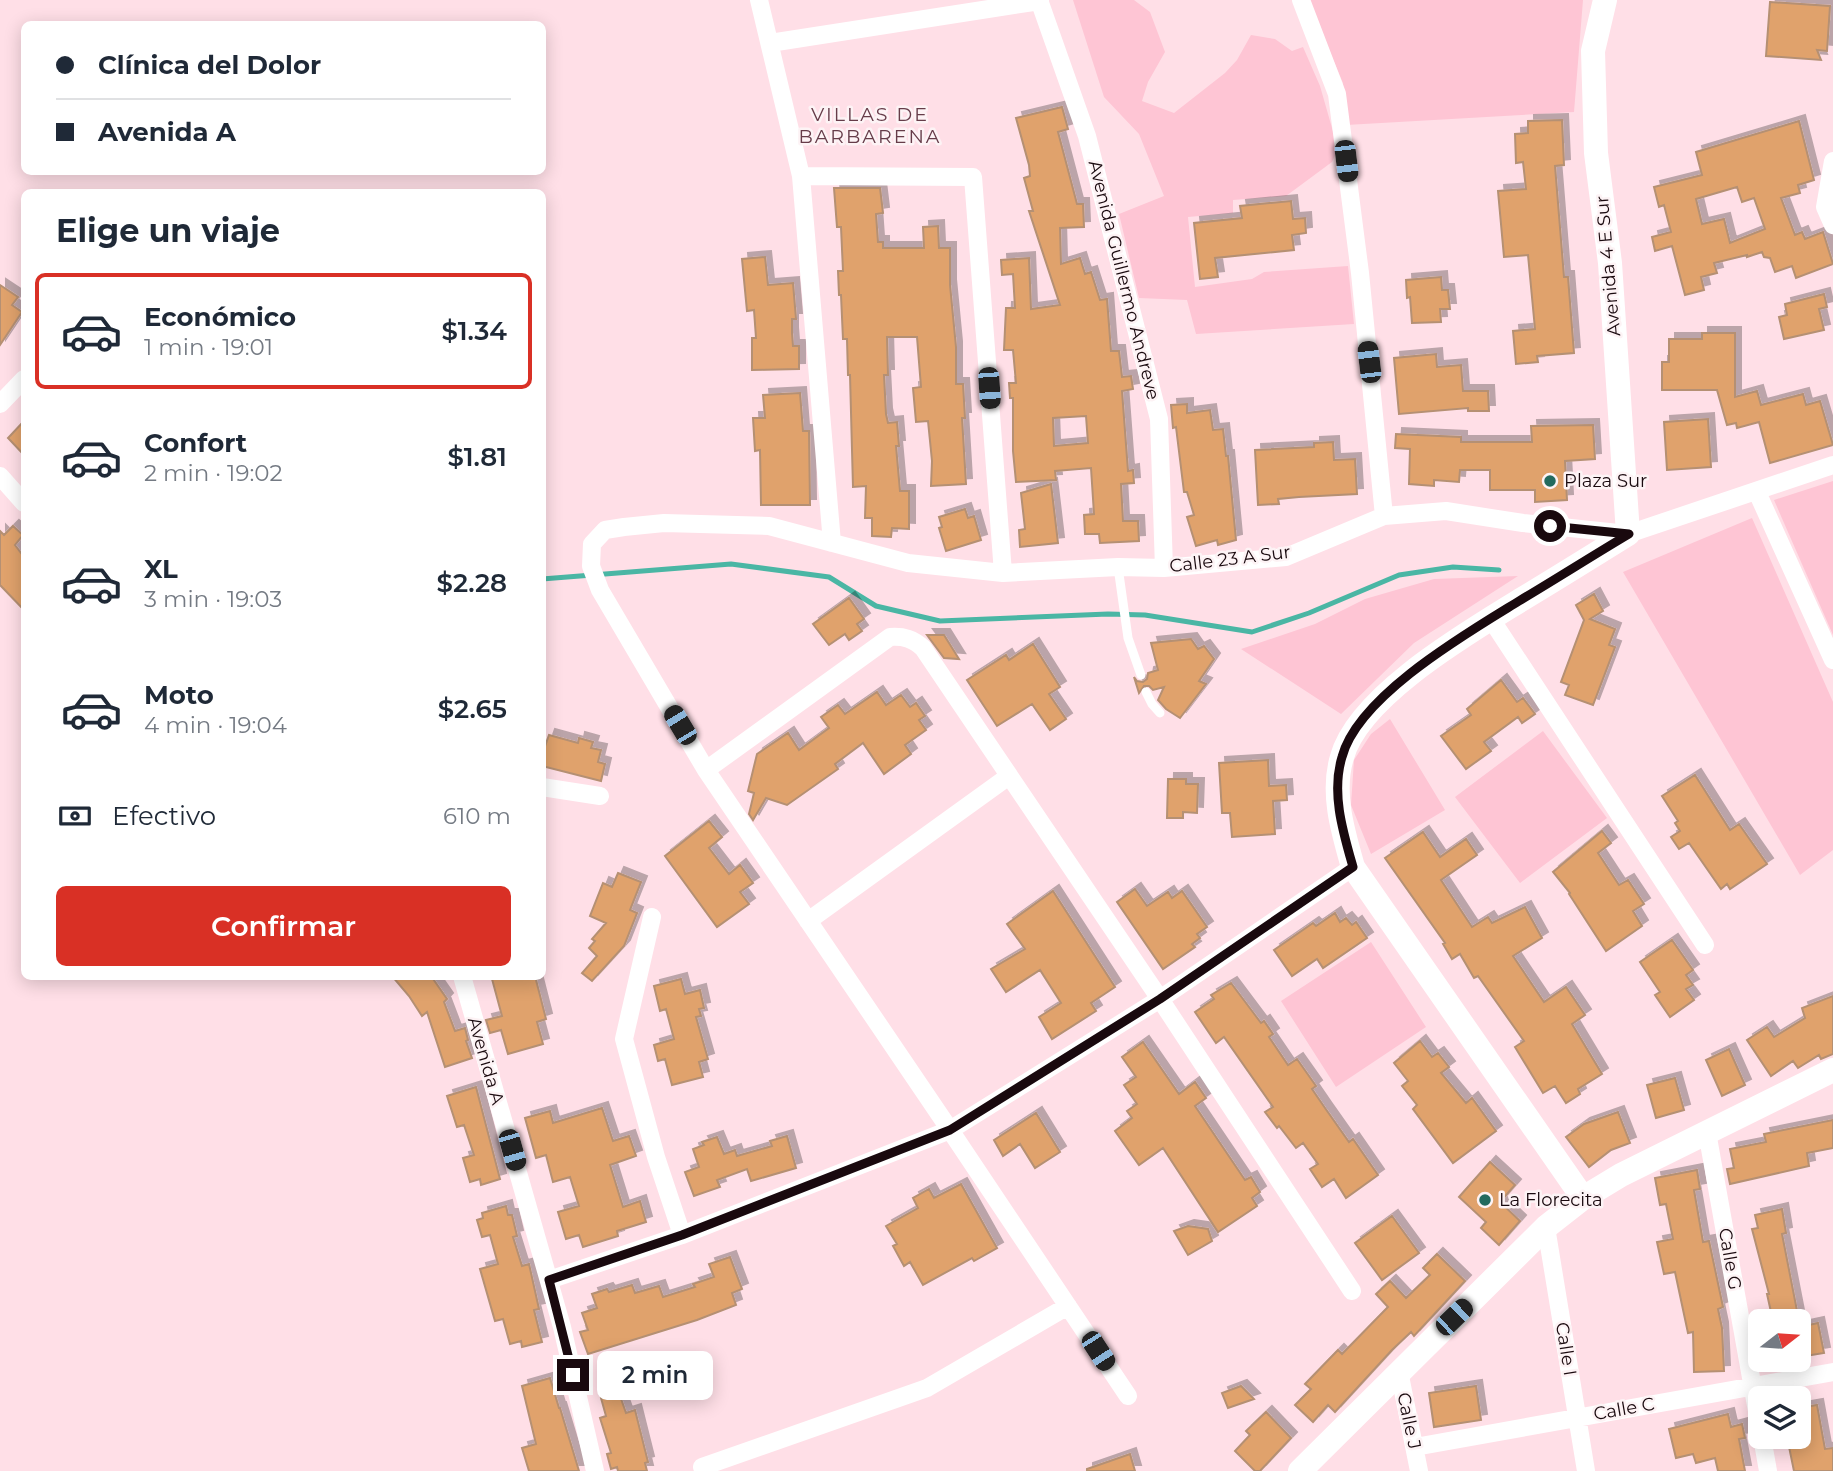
<!DOCTYPE html>
<html lang="es">
<meta charset="utf-8">
<style>
:root{--surface:#fff;--page:#f6f6f7;--text:#1f2937;--muted:#747a83;--line:#e0e1e3;--accent:#d93025}
body{margin:0;font-family:Montserrat,sans-serif;background:var(--page);color:var(--text);height:100vh;display:flex;flex-direction:column;font-size:26px;white-space:nowrap}
*{box-sizing:border-box;margin:0}
p{font-size:23px;color:var(--muted)}
.icon{flex:none;width:38px;height:38px;fill:none;stroke:currentColor;stroke-width:2;stroke-linecap:round;stroke-linejoin:round}
.map{position:relative;flex:1;overflow:hidden}
.panel{position:absolute;left:21px;top:189px;width:525px;height:791px;display:flex;flex-direction:column;background:var(--surface);border-radius:10px;box-shadow:0 4px 18px #0003}
.panel>*{flex:none}
.top-card{position:absolute;left:21px;top:21px;width:525px;height:154px;border-radius:10px;box-shadow:0 4px 18px #0003;display:grid;align-content:center;height:154px;padding:0 35px;background:var(--surface)}
.needle{width:46px;rotate:73deg}
.buttons{position:absolute;left:1748px;top:1309px;display:grid;gap:14px}
.buttons a{display:grid;place-items:center;width:63px;height:63px;border-radius:10px;background:var(--surface);box-shadow:0 4px 18px #0003;font-size:35px}
.end{position:absolute;width:32px;height:32px;margin:-16px;border:9px solid #19090e;background:#fff;box-shadow:0 0 0 4px #fff}
.from{border-radius:50%}
.bubble{position:absolute;height:49px;border-radius:10px;background:var(--surface);box-shadow:0 4px 18px #0003;font-size:23px;font-weight:600;line-height:49px;text-align:center}
.car{position:absolute;width:21px;height:42px;margin:-21px -10px;border-radius:9px;box-shadow:0 0 5px 2px #0007;background:linear-gradient(#222 24%,#8ab4d8 0 40%,#222 0 76%,#8ab4d8 0 86%,#222 0)}
.top-card b{display:flex;align-items:center;gap:24px;height:66px;font-size:26px}
.top-card b+b{border-top:2px solid var(--line)}
.top-card i{width:18px;height:18px;background:var(--text)}
ul{padding:0;list-style:none}
li{display:flex;align-items:center;gap:21px;height:116px;margin:0 14px 10px;padding:0 21px;border:4px solid transparent;border-radius:10px}
li div{flex:1}
li b{display:block;font-size:26px}
li em{font-style:normal;font-weight:600}
li.on{border-color:var(--accent)}
li>.icon{width:63px;height:63px;stroke-width:1.5}
h2{padding:0 35px;font-size:32px;line-height:84px}
.pay{display:flex;align-items:center;gap:18px;height:77px;padding:0 35px;font-size:26px}
.pay p{margin-inline-start:auto}
.button{display:flex;gap:14px;margin-top:auto;padding:14px 35px}
.button a{flex:1;height:80px;border-radius:10px;background:var(--accent);color:#fff;font-size:28px;font-weight:600;line-height:80px;text-align:center}
.map>svg:first-child{display:block}
.green{fill:#fec5d4}
.lines{fill:none;stroke-linecap:round;stroke-linejoin:round}
.stream{stroke:#4ab6a4;stroke-width:5}
.building{fill:#e0a26c;stroke:#b59073;stroke-width:2;fill-rule:evenodd;filter:url(#shadow)}
.lane{stroke:#fff;stroke-width:9}
.street{stroke:#fff;stroke-width:18}
.secondary{stroke:#fff;stroke-width:24}
.route{stroke:#19090e;stroke-width:9}
.poi-dot{fill:#236a5e;stroke:#fdf3f5;stroke-width:2.5}
.labels{text-anchor:middle;stroke-width:5;stroke-linejoin:round;paint-order:stroke}
.street-label{font-size:18px;fill:#19090e;stroke:#fdf3f5}
.poi-label{font-size:18px;fill:#19090e;stroke:#fdf3f5;text-anchor:start}
.neighbourhood-label{font-size:19px;letter-spacing:2px;fill:#663c49;stroke:#fdf3f5}
</style>
<div class="map">
<svg width="1833" height="1471" viewBox="0 0 1833 1471">
<defs>
<filter id="shadow"><feDropShadow dx="6" dy="-6" stdDeviation="0" flood-color="#0004"/></filter>
</defs>
<rect width="100%" height="100%" fill="#ffdfe7"/>
<path class="green" d="M1073 0H1134L1150 12 1165 52 1148 82 1142 101 1174 113 1225 73 1237 60 1251 35 1275 39 1292 51 1303 47 1320 86 1338 149 1332 162 1286 196 1233 200V213L1188 217 1195 287 1252 279 1264 272 1348 266 1354 324 1196 334 1187 300 1139 298 1119 214 1164 196 1139 134 1104 97Z
M1308 0H1583L1574 112 1346 125 1343 83Z
M1833 481V635L1774 500Z
M1752 518 1833 702V850L1800 875 1623 572Z
M1518 576 1414 643 1341 714 1241 649 1315 624 1365 599 1434 579Z
M1390 719 1445 810 1371 854 1351 805 1354 760 1371 734Z
M1543 731 1607 818 1520 883 1455 797Z
M1371 942 1426 1027 1336 1087 1281 1001Z"/>
<g class="lines">
<path class="stream" d="M542 579 731 564 829 577 876 606 940 621 1108 614 1145 615 1252 632 1309 613 1399 575 1453 567 1499 570"/>
</g>
<path class="building" d="M1770 2 1830 6 1827 51 1817 50 1821 60 1766 56Z
M1062 107 1068 129 1058 132 1077 204H1083L1084 227 1060 228 1061 264 1080 258 1085 274 1091 272 1100 300 1107 299 1111 351H1119L1122 377 1131 376 1133 389 1122 391 1128 471 1133 470 1134 483 1121 484 1123 521H1138L1139 541 1100 543 1099 534H1085L1084 515 1094 514 1091 468 1055 471 1056 480 1016 482 1013 451V398H1010L1009 383H1016L1013 350H1004L1006 308H1015L1013 274 1002 275 1001 260 1029 258 1031 309 1060 305 1029 211H1033L1024 178 1030 176 1029 165 1016 118ZM1086 416 1088 443 1054 446 1053 418Z
M1562 120 1564 165 1555 166 1564 277H1568L1574 353 1537 356 1538 362 1516 364 1513 331 1535 329 1528 255 1504 257 1498 191 1526 189 1523 162 1516 163 1515 134 1528 133V121Z
M1799 121 1814 180 1798 185 1800 193 1781 198 1795 235 1802 232 1805 239 1823 232 1833 264 1796 278 1792 266 1775 272 1770 258 1764 257 1762 252 1747 257V255L1714 263 1717 273 1701 277 1704 290 1685 295 1672 246 1655 251 1652 237 1671 232 1664 205 1659 207 1654 187 1702 175 1696 152ZM1737 187 1742 202 1754 198 1765 229 1730 243 1724 219 1702 224 1696 199Z
M834 188H880L883 213 876 214 878 242H883V248H924L923 227 938 226 939 248H950V285L956 347V384H963L965 418H962L966 484 931 486 932 461 928 421 916 422 913 388 921 387 917 337H887L888 375H884L886 414 888 423 897 422 899 446H896L900 491H909V529L892 528 891 537 872 536V518H865L866 486 853 487 850 375H848L847 339H843L841 295H839L838 271H843L841 227H837Z
M1291 201 1293 219 1305 218 1306 233 1292 235 1294 250 1215 258 1218 277 1200 279 1194 223 1242 218 1240 206Z
M765 257 768 285 793 283 796 319H792V333L793 346H799V369L752 370V338H756L754 310 747 311 742 259Z
M1441 277 1442 290H1448L1450 309H1440L1441 322 1412 323 1410 297 1407 298 1406 280Z
M0 285 18 297 12 305 22 312 0 345Z
M1824 294 1827 307 1819 309 1824 330 1784 339 1779 317 1787 315 1785 304Z
M1702 333H1735V397L1757 391 1761 405 1803 394 1806 405 1820 401 1833 445 1770 463 1759 422 1737 428 1736 423 1727 425 1717 390H1662V362H1669V339H1702Z
M1436 354 1437 367 1461 365 1463 391H1488L1489 411H1468V408L1399 414 1394 358Z
M800 393 803 431H809L810 505H761L760 450 755 451 753 418H765L763 395Z
M1187 404V413L1210 410 1213 430 1223 429 1226 456H1228L1236 540 1218 545 1217 540 1196 546 1187 517 1194 515 1187 492H1184L1176 427 1173 428 1171 405Z
M1708 419 1711 467 1667 470 1664 422Z
M24 421V455L8 438Z
M1593 425 1595 459 1565 461 1567 500 1535 502V490H1490V470H1460L1459 482 1434 480V486L1409 484 1410 449 1395 448 1396 434 1461 437V442H1532L1531 426Z
M1333 442 1334 460 1355 459 1357 494 1299 497 1278 499 1279 504 1258 505 1255 450 1314 447V443Z
M1051 484 1058 543 1020 547 1019 530 1025 529 1021 493Z
M965 509 968 518 974 516 981 540 946 551 939 528 942 527 939 517Z
M13 526 23 535 15 545 24 557V610L0 585V531L4 535Z
M1594 594 1603 611 1590 619 1615 629 1609 645 1615 647 1593 705 1565 695 1569 685 1561 682 1584 620 1576 605Z
M849 598 864 619 857 624 862 631 849 640 845 634 829 645 813 624Z
M927 635H944L959 659 944 658Z
M1191 639 1198 649 1204 646 1214 659 1199 681 1206 684 1180 718 1166 709 1158 700 1164 687 1153 690 1149 686H1144L1139 693 1134 677 1137 681 1143 682 1147 679 1148 673 1158 670 1151 643Z
M1033 644 1060 687 1049 694 1066 719 1050 730 1032 704 997 726 967 680 1006 655 1009 660Z
M1501 680 1517 702 1523 698 1535 714 1522 723 1518 717 1484 742 1491 751 1466 769 1441 736 1471 715 1467 709Z
M877 692 886 705 901 695 910 707 916 703 925 716 919 720 926 730 905 745 911 754 884 774 863 743 835 764 838 769 787 805 766 798 753 820 749 814 754 793 748 791 757 754 788 733 799 750 829 728 821 717 838 705 845 714Z
M549 735 578 743 579 738 593 742 591 748 601 750 598 762 605 764 601 781 542 766V755Z
M1268 760 1269 786 1286 785 1287 800 1273 801 1275 834 1232 837 1230 813H1222L1219 763Z
M1695 775 1730 830 1739 824 1767 864 1730 889 1727 884 1721 889 1689 843 1679 849 1671 837 1680 831 1675 823 1678 821 1662 796Z
M1168 779H1186V784H1198L1197 813 1183 812V818H1167Z
M709 821 722 837 709 848 729 874 740 865 753 883 740 892 749 904 717 927 665 856Z
M1602 831 1611 843 1598 853 1619 885 1628 880 1644 904 1633 911 1642 926 1606 951 1569 894 1570 893 1553 872Z
M1423 832 1440 857 1466 839 1477 855 1441 880 1472 927 1488 917 1492 923 1525 907 1542 938 1513 956 1544 1002 1566 987 1585 1015 1572 1024 1602 1074 1578 1089 1580 1094 1566 1103 1555 1086 1543 1093 1515 1047 1524 1041 1478 976 1474 978 1460 954 1452 959 1443 944 1445 943 1385 858Z
M618 873 641 882 630 910 637 913 624 946 592 981 582 973 597 956 589 948 595 941 592 939 606 923 590 916 603 883 612 887Z
M1135 889 1147 906 1168 892 1172 898 1182 891 1207 927 1197 934 1200 938 1192 944 1195 947 1163 969 1117 902Z
M1053 891 1115 987 1091 1003 1096 1011 1052 1039 1039 1017 1061 1003 1040 970 1006 992 991 969 1025 949 1007 924Z
M1335 913 1340 922 1346 918 1352 925 1356 922 1367 938 1323 968 1317 959 1292 976 1274 950 1313 923 1316 926Z
M1672 940 1693 970 1686 975 1693 985 1686 989 1694 1000 1670 1017 1655 995 1660 992 1640 962Z
M392 976H431L447 999 444 1002 455 1031 465 1028 468 1040 466 1041 472 1058 445 1067 427 1012 422 1016 409 996Z
M502 976H535L546 1019 537 1022 543 1044 508 1054 501 1030 490 1033 486 1020 502 1016 492 979Z
M681 979 685 994 700 990 704 1008 699 1009 701 1016 696 1017 708 1059 699 1062 703 1077 672 1085 665 1059 658 1061 654 1045 674 1039 666 1009 660 1011 654 986Z
M1231 983 1261 1023 1264 1021 1273 1034 1269 1037 1288 1065 1297 1059 1316 1086 1312 1089 1325 1108 1349 1142 1353 1139 1378 1175 1346 1198 1334 1179 1322 1187 1310 1169 1318 1164 1303 1143 1296 1148 1279 1126 1277 1128 1265 1112 1273 1107 1224 1037 1216 1043 1195 1012 1214 999 1211 995Z
M1833 996V1054L1821 1059 1819 1055 1798 1068 1793 1061 1771 1076 1747 1040 1767 1027 1774 1037 1805 1018 1802 1008Z
M1420 1041 1432 1057 1438 1053 1449 1067 1441 1073 1466 1103 1472 1098 1496 1131 1453 1163 1413 1109 1417 1105 1402 1086 1408 1081 1394 1063Z
M1143 1042 1179 1094 1195 1082 1206 1098 1195 1106 1245 1180 1251 1177 1260 1192 1252 1198 1257 1206 1218 1232 1163 1148 1139 1165 1115 1131 1132 1118 1127 1111 1137 1104 1124 1085 1136 1077 1122 1057Z
M1729 1049 1745 1085 1722 1096 1706 1060Z
M1675 1078 1684 1110 1656 1118 1647 1085Z
M476 1087 500 1179 481 1185 480 1179 470 1182 463 1158 474 1155 464 1125 457 1127 447 1096Z
M602 1108 613 1141 629 1136 636 1156 610 1165 623 1207 640 1201 646 1222 617 1231 618 1236 583 1247 579 1235 566 1239 558 1212 579 1206 570 1177 553 1182 546 1155 536 1158 525 1118 550 1111 553 1123Z
M1618 1112 1630 1143 1611 1150 1589 1167 1566 1137 1584 1124Z
M1036 1113 1060 1152 1035 1168 1020 1144 1003 1156 994 1140Z
M1833 1120V1148L1807 1153 1809 1166 1730 1184 1727 1169 1734 1168 1730 1149 1766 1142 1764 1134Z
M787 1136 796 1168 751 1181 747 1169 717 1180 720 1187 694 1196 685 1172 699 1167 693 1149 704 1145 702 1142 717 1137 724 1154 735 1150 737 1156 772 1146 770 1141Z
M1490 1162 1515 1185 1500 1202 1520 1221 1499 1245 1481 1228 1486 1222 1459 1197Z
M1697 1170 1700 1189 1694 1190 1703 1242 1709 1241 1723 1307 1718 1309 1722 1328 1724 1371 1694 1372 1693 1332 1688 1333 1675 1272 1664 1274 1657 1242 1673 1239 1666 1204 1660 1205 1655 1178Z
M961 1184 997 1248 974 1261 972 1258 923 1285 910 1262 904 1266 893 1246 897 1244 886 1226 918 1208 913 1198 929 1189 934 1198Z
M506 1206 508 1215H512L517 1236 513 1237 522 1266 529 1264 539 1309 534 1310 542 1342 522 1347 521 1341 510 1344 503 1319 495 1321 480 1269 498 1264 490 1235 482 1237 477 1220 483 1218 482 1213Z
M1782 1209 1786 1233 1782 1234 1799 1321H1773L1767 1294H1769L1752 1229 1758 1228 1755 1215Z
M1392 1216 1419 1253 1382 1280 1355 1243Z
M1188 1226 1208 1229 1212 1241 1188 1255 1174 1231Z
M1437 1254 1465 1281 1414 1336 1411 1332 1392 1350 1335 1412 1328 1405 1313 1422 1295 1405 1311 1389 1305 1384 1338 1350 1342 1354 1388 1307 1376 1294 1390 1281 1406 1298 1430 1275 1423 1268Z
M730 1257 742 1289 732 1293 736 1305 697 1320 588 1354 580 1332 588 1330 582 1313 597 1308 592 1294 607 1289 609 1292 632 1285 635 1293 659 1286 663 1297 695 1287 693 1284 714 1277 709 1264Z
M1818 1323 1824 1353 1799 1357V1327Z
M550 1378 559 1408H560L579 1471H529L522 1448 536 1444 522 1386Z
M1241 1386 1254 1399 1228 1408 1222 1393Z
M1476 1386 1481 1420 1434 1427 1429 1393Z
M619 1393 626 1413 635 1410 648 1462 645 1463 647 1471H618L617 1467 611 1469 607 1454 611 1453 600 1418 606 1416 601 1398Z
M1817 1405 1825 1449 1833 1448V1471H1794L1787 1437H1799V1408Z
M1266 1412 1291 1438 1260 1471H1255L1235 1451 1250 1435 1246 1431Z
M1728 1414 1731 1427 1742 1424 1745 1438 1739 1439 1745 1471H1718L1715 1458 1696 1463 1693 1454 1676 1458 1669 1429Z
M1130 1454 1135 1471H1087V1469Z"/>
<g class="lines">
<path class="lane" d="M1118 567 1128 638 1141 675
M1146 692 1152 704 1160 713"/>
<path class="street" d="M759 0 801 176 832 543
M1039 0 1087 136 1159 419 1164 568
M1301 0 1337 94 1360 273 1384 516
M770 43 1040 1
M1833 161 1825 207 1833 225
M801 176 973 177 1003 573
M0 404 24 379
M0 476 24 503
M1757 492 1833 660
M1491 619 1705 945
M706 770 890 637C904 636 913 639 923 648L1160 999 1352 1291
M542 787 600 796
M808 921 1009 776
M462 976 562 1327 595 1471
M1707 1132 1760 1428
M1546 1227 1586 1471
M682 1235 950 1130 1160 999 1353 867
M549 1280 682 1235 656 1157 624 1039 652 917
M1399 1371 1419 1471
M1128 1396 950 1130 706 770 600 590 591 566 592 544 605 530 624 527 664 523 769 526 908 563 1003 573 1118 567 1164 568 1286 557 1384 516 1446 511 1523 523 1628 534 1833 465
M1762 1437 1768 1471
M1415 1447 1833 1372
M702 1467 927 1388 1068 1306"/>
<path class="secondary" d="M1583 1198 1353 867C1343 832 1331 793 1342 757 1359 695 1471 631 1524 598 1559 577 1594 555 1628 534L1610 263 1596 153 1593 51 1605 0
M1300 1471 1546 1227 1583 1198 1621 1175 1833 1070"/>
</g>
<g class="lines">
<path class="route" d="M573 1375 549 1280 682 1235 950 1130 1160 999 1353 867C1343 832 1331 793 1342 757 1358 696 1467 633 1519 601 1556 579 1592 556 1629 534L1550 526"/>
</g>
<g class="poi-dot">
<circle cx="1550" cy="481" r="7"/>
<circle cx="1485" cy="1200" r="7"/>
</g>
<g class="labels">
<g class="street-label">
<text transform="translate(1608 266) rotate(-95)" y="6">Avenida 4 E Sur</text>
<text transform="translate(1124 280) rotate(76)" y="6">Avenida Guillermo Andreve</text>
<text transform="translate(1230 559) rotate(-7)" y="6">Calle 23 A Sur</text>
<text transform="translate(486 1061) rotate(74)" y="6">Avenida A</text>
<text transform="translate(1730 1259) rotate(80)" y="6">Calle G</text>
<text transform="translate(1566 1349) rotate(81)" y="6">Calle I</text>
<text transform="translate(1624 1409) rotate(-10)" y="6">Calle C</text>
<text transform="translate(1409 1421) rotate(78)" y="6">Calle J</text>
</g>
<g class="poi-label">
<text x="1564" y="487">Plaza Sur</text>
<text x="1499" y="1206">La Florecita</text>
</g>
<g class="neighbourhood-label">
<text x="870" y="121">VILLAS DE<tspan x="870" dy="22">BARBARENA</tspan></text>
</g>
</g>
</svg>
<div class="buttons">
<a><svg class="needle" viewBox="-14 -14 28 28"><path d="M0-13l5 13h-10z" fill="#e53935"/><path d="M0 13l5-13h-10z" fill="#747a83"/></svg></a>
<a><svg class="icon" aria-label="layers" viewBox="0 0 24 24"><path d="M12 4l9 5-9 5-9-5zM3 14l9 5 9-5"/></svg></a>
</div>
<i class="end from" style="left:1550px;top:526px"></i>
<i class="end" style="left:573px;top:1375px"></i>
<div class="bubble" style="left:597px;top:1351px;width:116px">2 min</div>
<i class="car" style="left:1346px;top:161px;rotate:173deg"></i>
<i class="car" style="left:1369px;top:362px;rotate:353deg"></i>
<i class="car" style="left:989px;top:388px;rotate:176deg"></i>
<i class="car" style="left:680px;top:725px;rotate:329deg"></i>
<i class="car" style="left:512px;top:1150px;rotate:164deg"></i>
<i class="car" style="left:1454px;top:1317px;rotate:46deg"></i>
<i class="car" style="left:1098px;top:1351px;rotate:147deg"></i>
<div class="top-card">
<b><i class="from"></i>Clínica del Dolor</b>
<b><i></i>Avenida A</b>
</div>
<section class="panel">
<h2>Elige un viaje</h2>
<ul>
<li class="on"><svg class="icon" aria-label="car" viewBox="0 0 24 24"><path d="M5 17H2v-5l4-1 3-4h7l3 4 3 1v5h-3M9 17h6M6 11h13"/><circle cx="7" cy="17" r="2"/><circle cx="17" cy="17" r="2"/></svg><div><b>Económico</b><p>1 min · 19:01</p></div><em>$1.34</em></li>
<li><svg class="icon" aria-label="car" viewBox="0 0 24 24"><path d="M5 17H2v-5l4-1 3-4h7l3 4 3 1v5h-3M9 17h6M6 11h13"/><circle cx="7" cy="17" r="2"/><circle cx="17" cy="17" r="2"/></svg><div><b>Confort</b><p>2 min · 19:02</p></div><em>$1.81</em></li>
<li><svg class="icon" aria-label="car" viewBox="0 0 24 24"><path d="M5 17H2v-5l4-1 3-4h7l3 4 3 1v5h-3M9 17h6M6 11h13"/><circle cx="7" cy="17" r="2"/><circle cx="17" cy="17" r="2"/></svg><div><b>XL</b><p>3 min · 19:03</p></div><em>$2.28</em></li>
<li><svg class="icon" aria-label="car" viewBox="0 0 24 24"><path d="M5 17H2v-5l4-1 3-4h7l3 4 3 1v5h-3M9 17h6M6 11h13"/><circle cx="7" cy="17" r="2"/><circle cx="17" cy="17" r="2"/></svg><div><b>Moto</b><p>4 min · 19:04</p></div><em>$2.65</em></li>
</ul>
<div class="pay"><svg class="icon" aria-label="cash" viewBox="0 0 24 24"><path d="M3 7h18v10H3z"/><circle cx="12" cy="12" r="2"/></svg>Efectivo<p>610 m</p></div>
<div class="button"><a>Confirmar</a></div>
</section>
</div>
